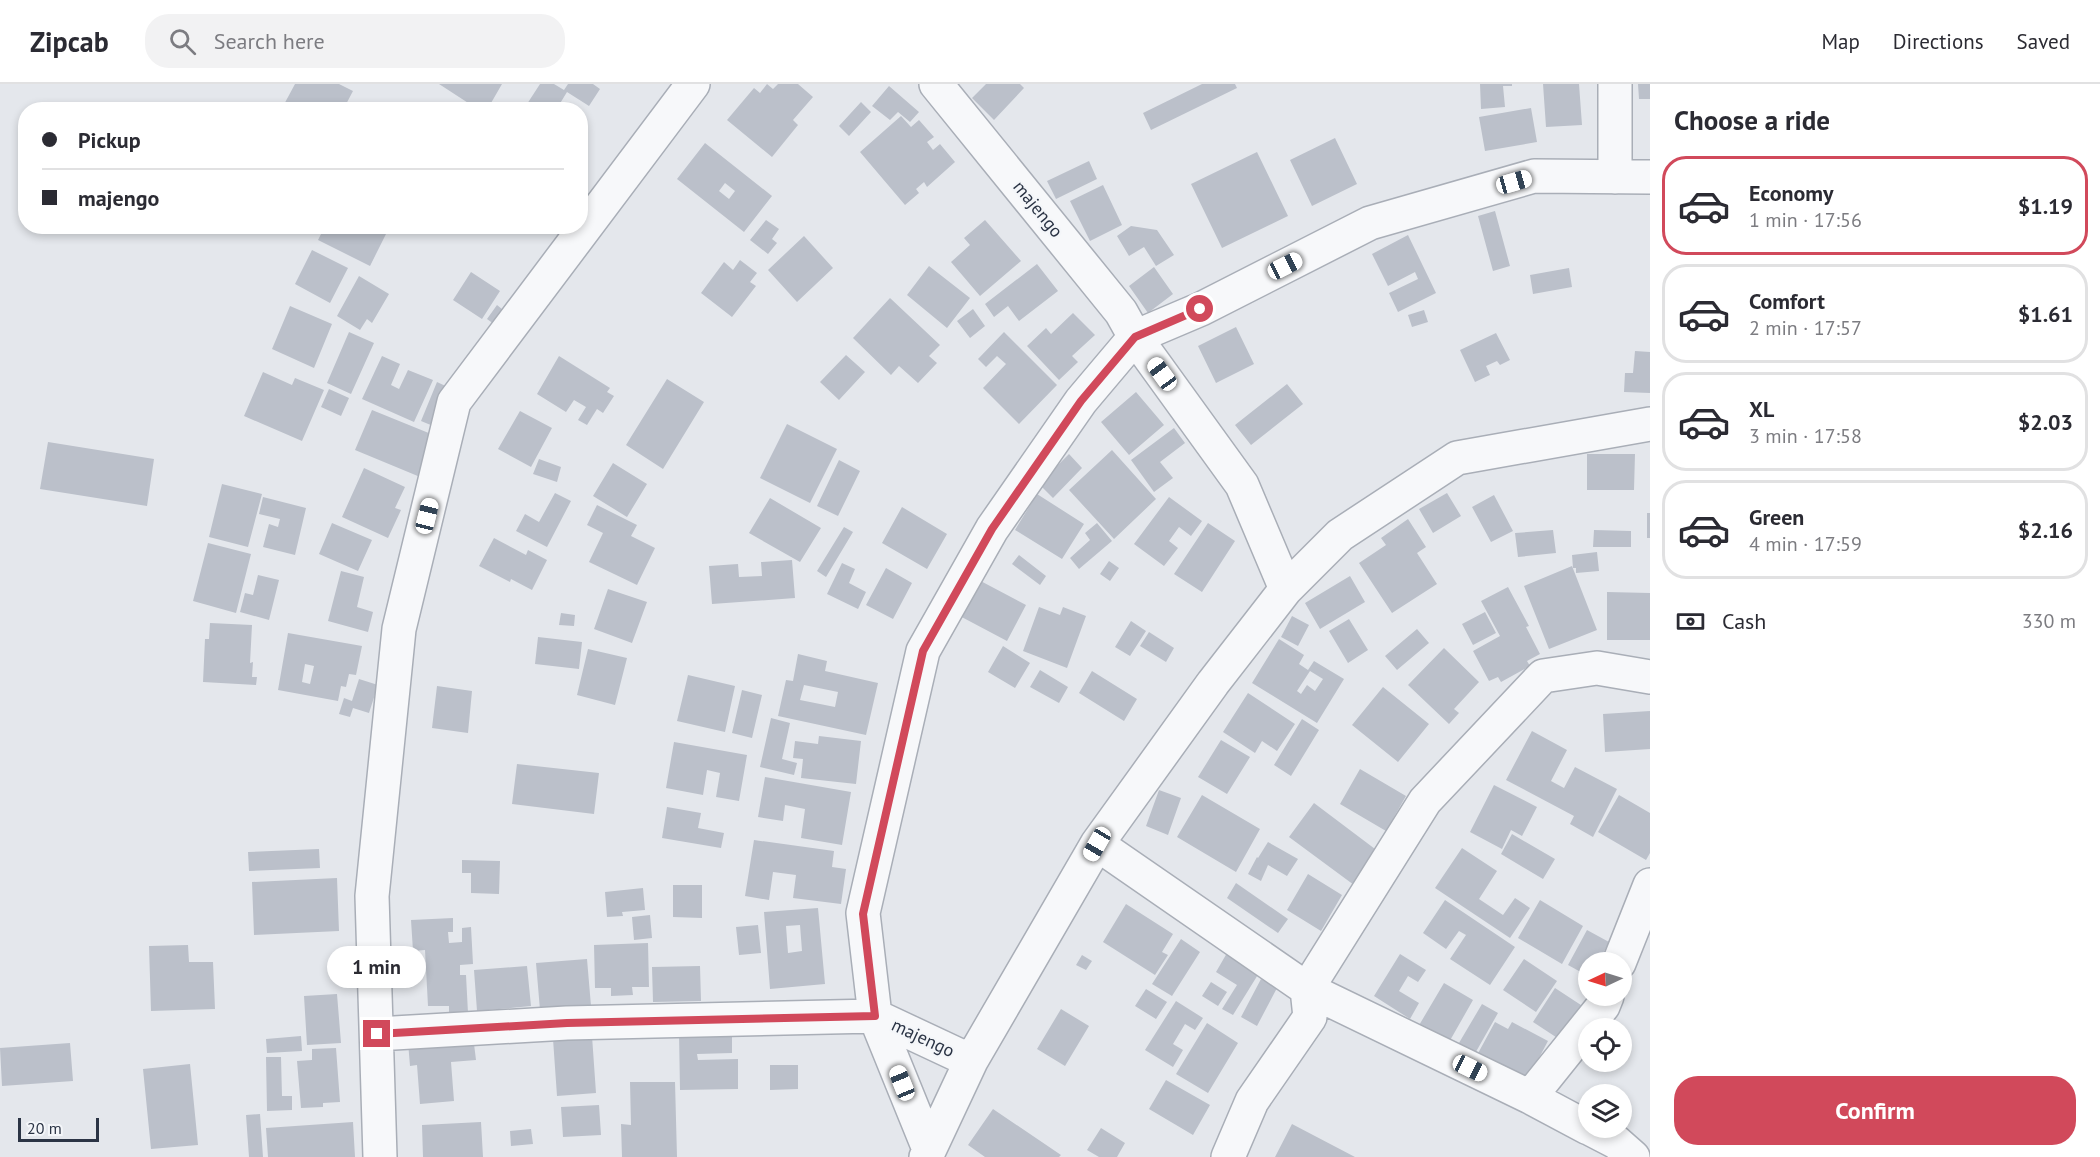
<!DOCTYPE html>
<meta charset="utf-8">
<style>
:root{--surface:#fff;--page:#f2f2f3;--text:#2b2b33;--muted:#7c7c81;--line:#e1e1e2;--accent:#d1495b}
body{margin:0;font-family:"PT Sans",sans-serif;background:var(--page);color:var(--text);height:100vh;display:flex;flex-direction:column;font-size:22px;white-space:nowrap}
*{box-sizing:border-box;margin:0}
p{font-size:20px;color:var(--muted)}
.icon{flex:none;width:33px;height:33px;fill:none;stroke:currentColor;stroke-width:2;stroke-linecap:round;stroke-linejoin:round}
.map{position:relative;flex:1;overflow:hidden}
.details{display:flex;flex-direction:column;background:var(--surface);width:450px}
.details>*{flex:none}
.banner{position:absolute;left:18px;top:18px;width:570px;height:132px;border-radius:24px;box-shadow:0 3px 9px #0003;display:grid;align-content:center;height:132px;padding:0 24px;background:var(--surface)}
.needle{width:39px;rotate:266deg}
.controls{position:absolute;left:1578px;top:868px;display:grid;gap:12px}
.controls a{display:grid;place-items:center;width:54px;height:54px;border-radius:50%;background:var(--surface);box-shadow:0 3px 9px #0003;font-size:30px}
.scale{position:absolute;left:18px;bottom:15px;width:81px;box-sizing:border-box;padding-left:6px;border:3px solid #2b3445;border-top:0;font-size:16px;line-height:21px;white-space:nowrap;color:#2b3445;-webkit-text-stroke:4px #f4f6f9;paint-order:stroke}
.end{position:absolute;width:27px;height:27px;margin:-14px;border:8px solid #d1495b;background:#fff;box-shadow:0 0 0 3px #fff}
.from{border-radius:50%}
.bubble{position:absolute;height:42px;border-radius:21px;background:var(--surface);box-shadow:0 3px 9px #0003;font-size:20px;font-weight:600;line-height:42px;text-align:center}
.car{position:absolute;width:18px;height:36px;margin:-18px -9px;border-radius:8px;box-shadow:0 0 4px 2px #0007;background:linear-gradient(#fff 24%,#345 0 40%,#fff 0 76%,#345 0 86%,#fff 0)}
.banner b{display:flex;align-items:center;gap:21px;height:57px;font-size:22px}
.banner b+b{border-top:2px solid var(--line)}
.banner i{width:15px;height:15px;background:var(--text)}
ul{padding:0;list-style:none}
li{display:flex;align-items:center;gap:18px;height:99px;margin:0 12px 9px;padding:0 12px;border:3px solid var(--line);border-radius:24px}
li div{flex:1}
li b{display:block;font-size:22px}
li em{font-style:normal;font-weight:600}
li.active{border-color:var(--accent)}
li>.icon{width:54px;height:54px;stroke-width:1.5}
h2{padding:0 24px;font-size:27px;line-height:72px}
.pay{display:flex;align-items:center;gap:15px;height:66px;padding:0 24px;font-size:22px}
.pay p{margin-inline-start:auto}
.primary-button{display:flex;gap:12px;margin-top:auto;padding:12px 24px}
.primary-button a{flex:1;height:69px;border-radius:24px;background:var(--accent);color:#fff;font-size:24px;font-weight:600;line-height:69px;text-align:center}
header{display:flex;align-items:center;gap:36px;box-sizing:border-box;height:84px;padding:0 30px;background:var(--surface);border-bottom:2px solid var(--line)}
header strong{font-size:28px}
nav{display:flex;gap:33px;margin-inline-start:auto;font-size:21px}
.search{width:420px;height:54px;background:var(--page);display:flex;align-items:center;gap:15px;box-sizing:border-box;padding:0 21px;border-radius:24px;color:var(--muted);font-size:22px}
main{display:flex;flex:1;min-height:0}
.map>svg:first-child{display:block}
.building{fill:#bbc0ca;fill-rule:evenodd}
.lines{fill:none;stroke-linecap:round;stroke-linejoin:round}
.minor-casing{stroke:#a9aeb7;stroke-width:36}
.minor{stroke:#f7f8fa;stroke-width:33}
.route{stroke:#d1495b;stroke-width:8}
.labels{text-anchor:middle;stroke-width:4.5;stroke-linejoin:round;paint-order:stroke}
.street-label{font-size:18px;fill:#2b3445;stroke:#f4f6f9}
</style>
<header>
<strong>Zipcab</strong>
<div class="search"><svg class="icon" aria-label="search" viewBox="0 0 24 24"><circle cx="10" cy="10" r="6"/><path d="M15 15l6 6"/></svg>Search here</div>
<nav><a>Map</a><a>Directions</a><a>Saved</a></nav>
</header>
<main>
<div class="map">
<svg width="1650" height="1073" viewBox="0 0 1650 1073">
<rect width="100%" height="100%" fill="#e4e7ec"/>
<path class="building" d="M295 0H339L353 7 343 26H281Z
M439 0H502L487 26H479Z
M540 0H554L564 6 568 0H593L600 5 589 22 567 8 556 26H536L527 20Z
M767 0 773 5 778 0H798L813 13 793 36 798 41 772 73 727 36 754 4 760 9Z
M986 0H1020L1024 4 994 36 972 14Z
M1202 0H1235L1237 4 1151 46 1143 29Z
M1480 0H1512V2H1503L1505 23 1481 25Z
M1543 0H1579L1582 41 1546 43Z
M1638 0H1650V15H1639Z
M889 2 919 28 910 38 898 28 890 36 872 22Z
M861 18 871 28 849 52 839 42Z
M1531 24 1537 58 1485 67 1479 33Z
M901 32 911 43 919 36 934 53 927 58 933 66 940 60 955 78 927 103 924 98 916 105 919 109 905 121 860 68Z
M1335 54 1357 100 1312 122 1290 76Z
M705 59 772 112 744 148 677 95ZM725 99 735 107 729 115 719 107Z
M1257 68 1288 132 1222 164 1191 100Z
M1089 77 1097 95 1056 115 1047 97Z
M1103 101 1122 141 1090 157 1070 117Z
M1495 127 1510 182 1493 187 1478 132Z
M766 136 779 145 772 155 777 159 768 170 750 156Z
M985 136 1021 177 980 212 951 178 970 161 964 154Z
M325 142H390L370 182 318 156Z
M1131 142 1157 146 1174 171 1156 182 1144 163 1129 172 1117 152Z
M1408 151 1436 209 1398 228 1389 209 1418 195 1415 188 1388 202 1372 170Z
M804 152 833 184 797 218 768 186Z
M312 166 348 184 330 219 295 200Z
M740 176 757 189 750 198 756 202 732 233 701 209 724 178 733 186Z
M1037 180 1058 207 1019 237 1008 222 994 233 985 220Z
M929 182 970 214 947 244 907 211Z
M1154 183 1173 210 1148 229 1129 202Z
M1569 184 1572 203 1533 210 1530 191Z
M471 188 500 207 482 235 453 216Z
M359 192 389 210 372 239 367 235 360 246 337 232Z
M890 214 940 261 929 272 937 279 918 299 899 282 891 291 853 254Z
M497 221 508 230 498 243 487 235Z
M290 222 332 240 314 284 272 265Z
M973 225 985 242 970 254 957 237Z
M1424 226 1428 238 1412 243 1408 231Z
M1073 229 1095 251 1072 272 1078 278 1059 296 1027 262 1046 244 1051 250Z
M1236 243 1254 280 1216 299 1198 262Z
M349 248 374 259 351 310 327 299Z
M1004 248 1057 301 1019 340 983 304 1006 280 997 272 986 283 978 275Z
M1496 249 1510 276 1500 281 1497 277 1486 282 1490 291 1475 298 1460 266Z
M1635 267 1650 268V309L1624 308 1625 289H1633Z
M846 271 865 288 839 316 820 298Z
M382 272 400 280 391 301 399 305 408 286 433 296 414 338 362 315Z
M559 272 610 304 607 308 614 312 603 329 597 325 587 341 578 336 586 323 574 316 566 328 537 310Z
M263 288 292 301 295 294 324 306 302 357 244 332Z
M667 295 704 318 663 385 626 361Z
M437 298 454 306 438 344 421 337Z
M1287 300 1303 320 1251 361 1235 341Z
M329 305 349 314 341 332 321 323Z
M1136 308 1164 341 1129 371 1101 338Z
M372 326 441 354 425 395 355 366Z
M520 327 552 344 531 383 498 365Z
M787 340 837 365 810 419 760 394Z
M1174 344 1185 359 1160 378 1173 394 1154 408 1131 376Z
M48 358 154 375 147 422 40 405Z
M1112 366 1156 415 1114 455 1069 406Z
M1069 370 1082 384 1053 414 1039 400Z
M1587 370H1635L1634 406H1587Z
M539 375 561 383 557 398 533 390Z
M839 376 860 387 838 432 817 422Z
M613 379 647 400 627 433 593 412Z
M364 384 405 403 395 424 401 426 388 454 342 433Z
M222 400 262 410 248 463 209 453Z
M555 409 571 417 547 463 516 447 525 430 539 438Z
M1447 409 1461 432 1433 449 1419 425Z
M1037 410 1084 440 1062 475 1015 446Z
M1494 411 1513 447 1491 458 1472 423Z
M263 413 306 424 295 471 263 463 269 440 278 443 280 435 259 430Z
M1169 413 1202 437 1191 452 1179 443 1169 457 1178 464 1164 482 1134 460Z
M770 414 821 444 800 478 749 449Z
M597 421 637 441 631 452 655 464 637 501 589 478 603 449 587 441Z
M902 423 947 450 927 485 882 459Z
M1647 429H1650V454H1647Z
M1408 435 1426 463 1417 469 1437 500 1392 529 1359 479 1386 461 1381 454Z
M332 439 372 456 358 487 319 470Z
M1097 439 1112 457 1079 485 1070 474 1090 456 1085 449Z
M1208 439 1235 457 1202 508 1174 490Z
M844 443 853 448 826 493 817 487Z
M1553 446 1556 469 1518 473 1515 449Z
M1594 446 1631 447V463H1593Z
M494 454 526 471 528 466 547 476 532 506 511 495 510 498 479 482Z
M208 459 251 470 236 529 193 517Z
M1597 468 1599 487 1576 489V484H1573L1572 471Z
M1019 471 1046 492 1040 501 1012 480Z
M792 476 795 514 712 520 709 482 738 480 739 493 762 492 761 478Z
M1109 477 1119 484 1110 497 1100 490Z
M842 479 855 485 849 499 866 508 858 525 827 510Z
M1572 482 1597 546 1549 565 1524 502Z
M886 484 912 499 893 535 866 521Z
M341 487 364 493 357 523 373 528 368 548 328 537Z
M258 491 279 496 269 536 240 528 245 509 253 511Z
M1350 492 1365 518 1320 545 1305 519Z
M975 494 1026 521 1007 557 956 530Z
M1508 503 1529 542 1526 543 1540 570 1527 577 1530 582 1501 598 1498 593 1489 597 1473 567 1500 552 1481 517Z
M608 505 647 518 632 559 594 545Z
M1607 508 1650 509V556H1607Z
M1039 523 1060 531 1063 523 1086 532 1067 584 1023 567Z
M1485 528 1496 549 1473 561 1462 540Z
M561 529 575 531 574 542 559 541Z
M1292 532 1309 541 1298 562 1281 553Z
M1349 535 1368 566 1348 579 1329 547Z
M1131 537 1146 547 1130 572 1115 563Z
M210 539 252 541 250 579 253 578 252 593H257L256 601 203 598 205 555H209Z
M1417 545 1429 559 1397 586 1385 572Z
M1149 548 1174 564 1166 578 1140 562Z
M288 549 362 562 356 591 349 590 346 603 341 602 338 617 278 606ZM305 580 314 582 310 600 302 598Z
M538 553 582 558 579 585 535 580Z
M1279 555 1304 571 1299 580 1308 586 1314 577 1344 595 1317 639 1252 599ZM1310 587 1323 595 1315 607 1307 601 1301 610 1297 607Z
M1003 562 1030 579 1015 604 988 588Z
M1444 564 1479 598 1454 625 1459 629 1449 640 1408 601Z
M588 565 627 574 615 621 577 611Z
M798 570 827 577 825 587 878 599 866 651 778 632 786 596 793 597ZM804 601 838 608 835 623 800 616Z
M1040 586 1068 603 1059 619 1030 603Z
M1092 587 1137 615 1124 637 1079 609Z
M688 591 735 602 725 648 677 637Z
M359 595 378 601 369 629 353 624 350 633 339 630 344 614 352 617Z
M437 602 472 607 468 649 432 644Z
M1383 603 1429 640 1398 678 1352 641Z
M742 606 762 611 752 654 732 649Z
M1248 609 1295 640 1277 667 1262 657 1255 669 1223 648Z
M1650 627V665L1605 668 1603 630Z
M771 634 790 639 782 675 797 679 794 691 760 683Z
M1302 635 1319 646 1291 692 1274 681Z
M1532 647 1567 666 1551 697 1564 704 1575 683 1617 705 1593 753 1570 740 1574 732 1506 696Z
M819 652 861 657 856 700 801 694 803 675 793 674 795 657 818 660Z
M1221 656 1250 673 1227 710 1198 693Z
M674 658 747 671 739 717 716 713 720 689 707 686 703 711 666 704Z
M517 680 599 689 594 730 512 720Z
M1360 685 1406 712 1386 747 1340 720Z
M765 693 851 708 842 761 801 754 805 725 785 721 783 737 758 733Z
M1494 701 1537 723 1522 752 1511 746 1502 765 1470 748Z
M1159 706 1181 714 1168 751 1146 742Z
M1202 711 1260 745 1236 788 1177 753Z
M1619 711 1650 729V769L1646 776 1598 748Z
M1314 719 1379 768 1354 801 1289 753Z
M667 723 701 729 698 744 724 749 721 764 662 754Z
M1512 750 1555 775 1543 795 1501 770Z
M754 756 834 767 832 783 846 785 841 820 793 814 796 791 773 788 769 816 745 812Z
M1268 758 1298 775 1287 792 1268 781 1261 797 1248 790 1257 773 1258 774Z
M1462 764 1497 787 1479 815 1503 831 1515 814 1530 824 1510 854 1435 804Z
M319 765 320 784 249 787 248 768Z
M462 776 500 777 499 810 471 809V789H462Z
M1308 790 1342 811 1321 847 1287 826Z
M337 794 339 847 254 851 252 798Z
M1236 799 1288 835 1278 849 1227 814Z
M673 801H702V834L673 833Z
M643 804 645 826 622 828 623 832 607 833 605 808Z
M1445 816 1515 863 1490 901 1450 875 1466 851 1459 847 1446 865 1423 849Z
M1540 816 1583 842 1562 880 1518 854Z
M1126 820 1173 850 1162 868 1168 871 1155 891 1103 858Z
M818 824 825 900 770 905 764 828ZM800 841 802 867 788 869 786 842Z
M650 831 652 854 634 856 632 833Z
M453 834V848H448L449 859 462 858V844L471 843 473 880 460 881V891H466L468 929H449V922H428L425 866 413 867 411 836Z
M758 841 761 869 739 871 736 843Z
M1587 846 1609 858 1598 879H1588V892L1568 881Z
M1181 855 1200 868 1172 912 1152 900Z
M648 859 649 903H632L633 911 611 912V904H595L594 861Z
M188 861 189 878H213L215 925 151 927 149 862Z
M1227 869 1259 889 1233 931 1222 925 1237 901 1216 888Z
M1400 870 1426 886 1418 898 1408 892 1399 907 1419 919 1410 935 1374 912Z
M1082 871 1092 877 1086 886 1076 881Z
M587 875 591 922 540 926 536 879Z
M1524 875 1557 897 1536 928 1503 906Z
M527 882 531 922 477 927 474 886Z
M700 882 701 917 653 918 652 883Z
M1261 895 1277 904 1257 942 1241 933Z
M1211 898 1227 908 1218 922 1202 912Z
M1444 899 1473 916 1448 960 1418 943Z
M1555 904 1584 923 1568 961 1533 938Z
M1146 905 1167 918 1156 935 1135 922Z
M337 910 341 959 307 961 304 912Z
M1176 917 1203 934 1195 946 1185 940 1173 960 1183 966 1173 983 1145 966Z
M1482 920 1498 929 1473 973 1456 964Z
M1061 925 1089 942 1065 982 1037 965Z
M1495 938 1508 945 1512 938 1548 957 1525 1000 1476 973Z
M1207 939 1238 959 1208 1009 1176 990Z
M732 948V969L697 970 698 976 738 975V1005L680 1006 679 949Z
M301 952 302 967 267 969 266 955Z
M473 952 476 976 451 978 454 1017 420 1020 417 981 410 982 408 958Z
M592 952 596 1009 557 1012 553 955Z
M70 959 73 997 2 1002 0 964Z
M336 964 340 1018 323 1019V1023L301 1024 297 977 312 976V965Z
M266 973H281L282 1012H292V1026L267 1027Z
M190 980 198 1061 151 1065 143 985Z
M770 981H798V1005L770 1006Z
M1166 996 1210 1021 1193 1051 1149 1025Z
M630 998H675L677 1073H622L621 1040 631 1041Z
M599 1021 601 1051 563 1053 561 1023Z
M993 1025 1061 1071 1059 1073H985L968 1061Z
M260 1030 263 1073H249L246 1031Z
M353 1038 355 1073H268L266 1044Z
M481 1038 483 1073H423L422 1041Z
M1292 1040 1355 1073H1275Z
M1101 1044 1125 1059 1117 1073H1099L1087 1066Z
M531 1045 533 1060 511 1062 510 1047Z"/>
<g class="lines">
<defs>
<path id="minor" d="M936 0 1121 228 1135 253 1242 401 1286 505
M1615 93V0
M1097 760 1307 905 1425 717 1543 592 1597 584 1650 593
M1619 879 1650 801
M377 950 567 939 875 932 971 977
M1530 1013 1603 922 1607 912
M1589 1044 1616 1058 1633 1073
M929 1065 875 932 863 829 923 567 992 445 1081 317 1135 253 1201 225 1370 139 1534 92 1650 93
M380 1073 372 812 399 545 454 318 693 0
M926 1073 971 977 1097 760 1213 599 1286 505 1340 451 1457 374 1650 340
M1228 1073 1252 1017 1310 933 1307 905 1530 1013 1588 1044"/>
</defs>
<use href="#minor" class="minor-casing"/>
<use href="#minor" class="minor"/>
</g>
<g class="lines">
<path class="route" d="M377 950 567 939 875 932 863 830 923 567 992 445 1081 317 1135 253 1200 225"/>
</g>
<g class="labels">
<g class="street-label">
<text transform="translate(1038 125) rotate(51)" y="6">majengo</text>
<text transform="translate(923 954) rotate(25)" y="6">majengo</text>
</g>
</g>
</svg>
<div class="controls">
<a><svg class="needle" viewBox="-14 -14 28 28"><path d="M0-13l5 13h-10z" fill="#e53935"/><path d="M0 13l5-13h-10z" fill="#7c7c81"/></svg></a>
<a><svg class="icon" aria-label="locate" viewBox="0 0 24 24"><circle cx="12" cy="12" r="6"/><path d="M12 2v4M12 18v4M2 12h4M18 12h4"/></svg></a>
<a><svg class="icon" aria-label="layers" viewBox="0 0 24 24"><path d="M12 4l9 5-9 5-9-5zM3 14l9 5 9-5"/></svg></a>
</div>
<div class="scale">20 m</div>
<i class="end from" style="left:1200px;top:225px"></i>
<i class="end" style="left:377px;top:950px"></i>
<div class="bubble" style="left:327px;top:862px;width:99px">1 min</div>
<i class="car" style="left:1514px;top:98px;rotate:74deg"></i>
<i class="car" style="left:1285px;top:182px;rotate:63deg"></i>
<i class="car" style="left:1162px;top:290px;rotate:324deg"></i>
<i class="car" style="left:427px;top:432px;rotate:14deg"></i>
<i class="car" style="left:1097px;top:760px;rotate:210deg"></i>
<i class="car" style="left:1470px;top:984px;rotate:116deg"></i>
<i class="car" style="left:902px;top:999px;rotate:338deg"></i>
<div class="banner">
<b><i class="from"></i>Pickup</b>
<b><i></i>majengo</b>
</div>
</div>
<section class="details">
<h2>Choose a ride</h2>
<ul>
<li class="active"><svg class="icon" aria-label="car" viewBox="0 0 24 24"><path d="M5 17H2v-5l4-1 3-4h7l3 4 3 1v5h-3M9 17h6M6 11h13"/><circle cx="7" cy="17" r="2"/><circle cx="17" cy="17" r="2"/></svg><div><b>Economy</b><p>1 min · 17:56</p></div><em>$1.19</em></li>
<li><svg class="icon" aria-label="car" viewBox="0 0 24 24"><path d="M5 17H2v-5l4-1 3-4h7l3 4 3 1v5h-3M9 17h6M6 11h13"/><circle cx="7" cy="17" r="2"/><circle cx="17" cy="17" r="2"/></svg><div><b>Comfort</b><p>2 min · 17:57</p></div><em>$1.61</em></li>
<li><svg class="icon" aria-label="car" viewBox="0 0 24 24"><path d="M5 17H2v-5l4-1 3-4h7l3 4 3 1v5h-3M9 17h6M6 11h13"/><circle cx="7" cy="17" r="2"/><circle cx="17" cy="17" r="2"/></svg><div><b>XL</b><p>3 min · 17:58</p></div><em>$2.03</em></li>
<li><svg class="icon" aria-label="car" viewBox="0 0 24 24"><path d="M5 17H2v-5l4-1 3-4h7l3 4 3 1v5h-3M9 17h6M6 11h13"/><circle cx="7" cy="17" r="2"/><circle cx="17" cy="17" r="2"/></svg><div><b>Green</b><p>4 min · 17:59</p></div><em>$2.16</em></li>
</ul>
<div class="pay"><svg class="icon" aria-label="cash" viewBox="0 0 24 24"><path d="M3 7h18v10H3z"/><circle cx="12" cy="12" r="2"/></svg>Cash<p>330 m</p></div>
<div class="primary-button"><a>Confirm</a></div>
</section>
</main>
